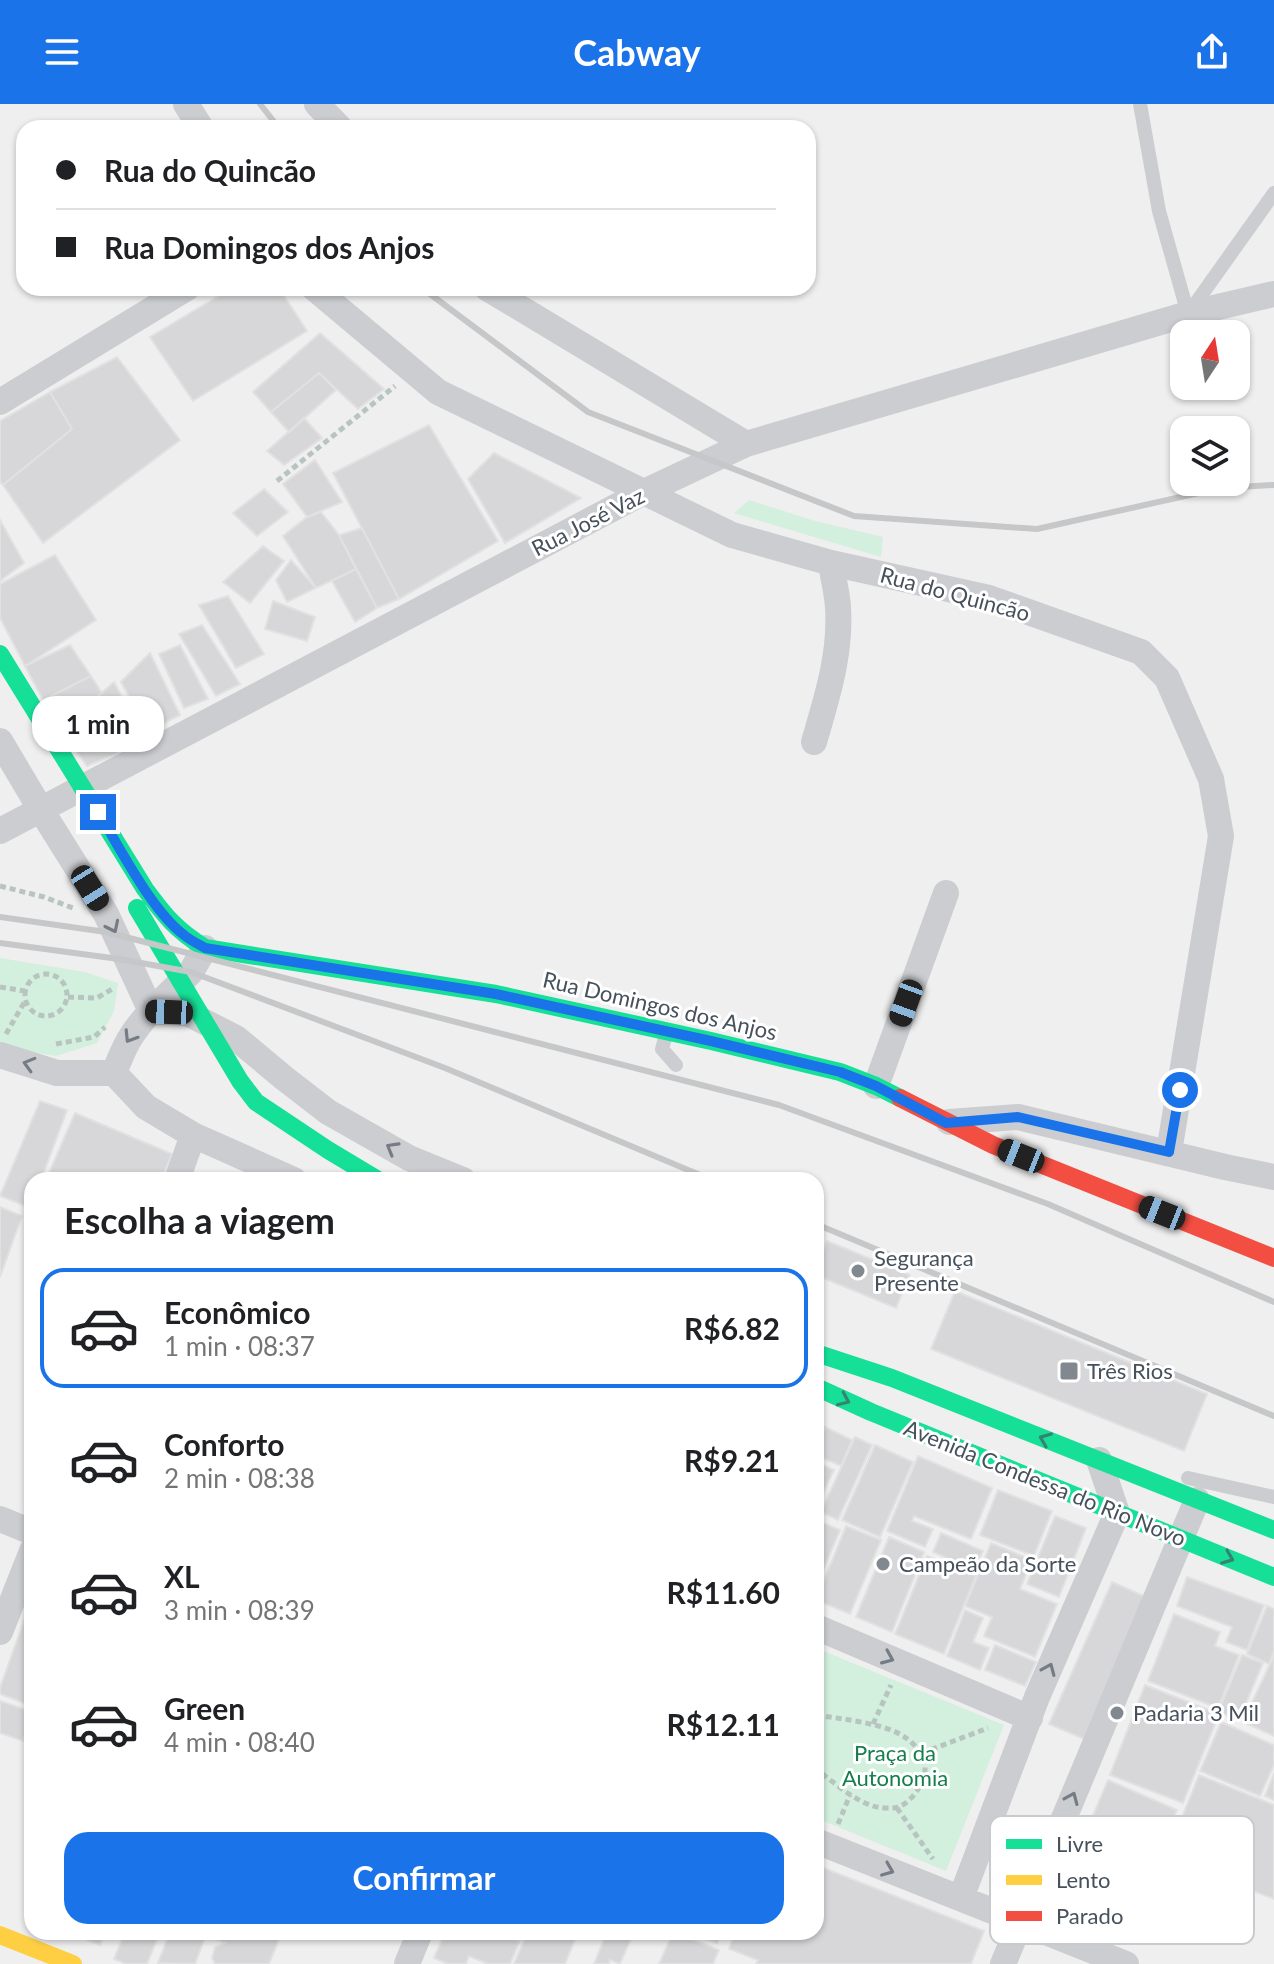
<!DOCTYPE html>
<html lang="pt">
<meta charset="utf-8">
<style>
:root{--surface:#fff;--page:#f2f2f2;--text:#202124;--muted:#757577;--line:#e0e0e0;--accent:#1a73e8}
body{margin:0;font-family:Lato,sans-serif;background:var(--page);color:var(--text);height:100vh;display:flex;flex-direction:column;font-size:30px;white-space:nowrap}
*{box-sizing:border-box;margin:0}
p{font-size:26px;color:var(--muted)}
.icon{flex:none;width:44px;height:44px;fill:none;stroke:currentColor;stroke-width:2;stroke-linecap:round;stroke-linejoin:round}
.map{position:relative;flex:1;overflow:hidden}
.drawer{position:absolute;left:24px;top:1068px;width:800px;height:768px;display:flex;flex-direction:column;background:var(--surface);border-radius:24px;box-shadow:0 2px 6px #0004}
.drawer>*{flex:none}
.banner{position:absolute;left:16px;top:16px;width:800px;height:176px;border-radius:24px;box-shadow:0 2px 6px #0004;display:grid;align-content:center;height:176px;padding:0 40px;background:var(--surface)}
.needle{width:52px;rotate:12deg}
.controls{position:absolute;left:1170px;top:216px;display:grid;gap:16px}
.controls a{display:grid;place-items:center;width:80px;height:80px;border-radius:16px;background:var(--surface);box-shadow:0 2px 6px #0004;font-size:40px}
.end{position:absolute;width:36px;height:36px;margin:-18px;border:10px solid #1a73e8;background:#fff;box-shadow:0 0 0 4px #fff}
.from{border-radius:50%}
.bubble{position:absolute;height:56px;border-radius:24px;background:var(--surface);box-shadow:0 2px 6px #0004;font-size:26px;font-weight:700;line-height:56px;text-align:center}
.car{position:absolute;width:24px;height:48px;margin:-24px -12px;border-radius:10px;box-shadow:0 0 6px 2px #0007;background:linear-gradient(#222 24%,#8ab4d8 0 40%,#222 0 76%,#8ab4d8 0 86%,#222 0)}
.banner b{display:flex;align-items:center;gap:28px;height:76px;font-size:30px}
.banner b+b{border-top:2px solid var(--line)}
.banner i{width:20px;height:20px;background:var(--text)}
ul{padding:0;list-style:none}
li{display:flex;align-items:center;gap:24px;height:120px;margin:0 16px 12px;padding:0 24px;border:4px solid transparent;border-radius:24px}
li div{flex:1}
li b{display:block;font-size:30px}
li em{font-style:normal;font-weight:700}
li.current{border-color:var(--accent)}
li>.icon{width:72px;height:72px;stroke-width:1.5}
h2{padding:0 40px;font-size:36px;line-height:96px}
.cta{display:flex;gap:16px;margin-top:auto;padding:16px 40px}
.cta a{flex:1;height:92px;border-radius:24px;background:var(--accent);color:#fff;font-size:32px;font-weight:700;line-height:92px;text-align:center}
header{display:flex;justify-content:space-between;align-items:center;height:104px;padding:0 40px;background:var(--accent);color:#fff;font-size:36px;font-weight:700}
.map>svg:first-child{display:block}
.green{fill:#d3efde}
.building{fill:#d7d7d9;stroke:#e1e1e2;stroke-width:2}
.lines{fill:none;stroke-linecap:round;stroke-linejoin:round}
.path{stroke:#b8c4c0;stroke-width:5;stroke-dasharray:6 4;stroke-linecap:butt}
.lane{stroke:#cbcdd0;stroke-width:14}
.street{stroke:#cbcdd0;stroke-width:26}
.fast{stroke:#16e098;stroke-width:18}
.slow{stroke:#ffcf43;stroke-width:18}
.jam{stroke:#f24e42;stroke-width:18}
.rail{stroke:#c5c7c9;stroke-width:6}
.oneway{stroke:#757c85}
.oneway2{stroke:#358371}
.route{stroke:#1a73e8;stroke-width:10}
.poi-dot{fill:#82888f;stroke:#fff;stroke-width:3}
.labels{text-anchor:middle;stroke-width:6;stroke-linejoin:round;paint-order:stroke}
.street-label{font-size:22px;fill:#46515c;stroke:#fff}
.poi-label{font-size:22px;fill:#46515c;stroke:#fff;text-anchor:start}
.park-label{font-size:22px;fill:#157e4c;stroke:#fff}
.key{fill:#fff;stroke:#c8cbce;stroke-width:2}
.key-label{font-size:22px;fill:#46515c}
</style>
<header><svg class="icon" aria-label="menu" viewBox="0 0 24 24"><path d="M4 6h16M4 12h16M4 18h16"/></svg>Cabway<svg class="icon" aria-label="share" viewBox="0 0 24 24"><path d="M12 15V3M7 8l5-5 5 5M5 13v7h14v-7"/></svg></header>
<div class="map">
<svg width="1274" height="1860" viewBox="0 0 1274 1860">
<rect width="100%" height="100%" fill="#f0efef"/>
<path class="green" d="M749 396 815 417 883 433 881 453 734 409Z
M0 854 85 868 118 879 114 907 97 939 56 952 0 943Z
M816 1544 1004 1621 946 1767 816 1714Z"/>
<path class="building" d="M232 184H279L307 227 193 297 150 233Z
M320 229 384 285 358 305 319 269 271 308 253 288Z
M117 253 180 336 43 439 3 381 72 325 50 288Z
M319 269 336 286 289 328 271 308Z
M50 288 72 325 3 381 0 378V317Z
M304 314 322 334 284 361 267 347Z
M429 321 498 437 399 495 333 369Z
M494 349 581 394 505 439 468 375Z
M315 356 342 398 307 413 283 380Z
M264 385 288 408 257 432 233 409Z
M321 408 339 431 356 465 316 484 283 432 307 413Z
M0 416 24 459 0 477Z
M362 424 399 495 377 504 339 431Z
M263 442 284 457 250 499 223 478Z
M55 451 96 516 25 562 0 514V480Z
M291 456 316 484 287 498 276 476Z
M356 465 377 504 355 518 332 477Z
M228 492 264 550 236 564 199 501Z
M273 497 315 513 307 537 265 525Z
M202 521 240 580 216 592 179 530Z
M70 541 91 572 43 596 25 562Z
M180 541 208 595 184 604 159 550Z
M150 549 180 611 148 627 121 578Z
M91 572 102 589 60 625 43 596Z
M114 578 143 633 114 651 87 662 60 625Z
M40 997 67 1006 41 1076H32L31 1104 0 1092Z
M75 1009 172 1050 161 1076H46Z
M0 1103 22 1112 0 1173Z
M827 1137 910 1171 896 1204 816 1171V1163Z
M955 1187 1207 1290 1184 1347 931 1245Z
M825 1323 852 1336 841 1362 816 1351V1344Z
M855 1333 872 1341 838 1416 821 1408Z
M875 1341 913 1358 880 1433 842 1416Z
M918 1352 992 1384 971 1435 914 1412 912 1417 933 1425 925 1443 887 1427Z
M816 1358 834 1366 816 1403Z
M998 1386 1052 1407 1034 1452 980 1431Z
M1055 1412 1086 1424 1059 1493 1027 1480Z
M816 1416 840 1426 822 1469 816 1466Z
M846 1422 881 1436 850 1510 816 1496Z
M941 1429 983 1447 974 1466 933 1448Z
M889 1433 924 1448 892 1528 856 1513Z
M991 1439 1032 1456 1020 1485 1057 1500 1035 1553 984 1532 992 1513 965 1502Z
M927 1452 976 1472 944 1550 895 1530Z
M1187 1473 1264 1501 1247 1546 1226 1538 1232 1523 1177 1502Z
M1112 1478 1146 1493 1084 1635 1049 1620Z
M32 1494V1602L0 1590V1584Z
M1267 1502 1274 1505V1547L1269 1560 1247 1550Z
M965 1506 983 1514 973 1538 989 1544 980 1566 947 1552Z
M1174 1510 1220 1528 1215 1542 1239 1551 1218 1604 1148 1577Z
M995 1541 1036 1558 1025 1582 985 1566Z
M1242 1551 1263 1559 1239 1616 1218 1608Z
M1274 1551V1632L1243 1618Z
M1145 1581 1219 1610 1183 1699 1110 1671Z
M0 1597 32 1608 23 1637 0 1629Z
M1221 1618 1274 1641V1661L1260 1692 1200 1667Z
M1274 1669V1696L1265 1692Z
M1199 1671 1274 1701V1795L1166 1753Z
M1108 1676 1177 1706 1152 1765 1083 1735Z
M816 1761 984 1827 971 1860H756L758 1856 729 1845 735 1828H816Z
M67 1828H105L100 1841Z
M125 1828H160L147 1860H126L114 1855Z
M170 1828H207L195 1860 158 1859Z
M212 1828H282L269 1860H215L212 1854 215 1843 225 1839 210 1833Z
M445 1828H498L520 1837 510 1860H488L469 1852 466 1860H448L434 1854Z
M527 1828H578L565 1860H514Z
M594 1828H634L620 1860 610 1856 609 1860H594L605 1833Z
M673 1828 719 1846 713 1860H659Z
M689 1828H722L717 1839Z"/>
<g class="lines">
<path class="path" d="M277 377 395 282
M0 782 44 793 73 804
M25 891a21 21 0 1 1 42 0a21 21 0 1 1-42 0Z
M0 883 25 887
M68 893 97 894 114 884
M6 930 25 897
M56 940 94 933 105 923
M816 1611C841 1615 886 1619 906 1634 916 1641 925 1652 925 1664 926 1678 911 1699 898 1703 892 1705 879 1704 873 1702 851 1695 834 1678 816 1665
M873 1620 891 1581
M922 1649 988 1624
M897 1704 933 1755
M838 1720 850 1691"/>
<path class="lane" d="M1140 0 1159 107 1188 210
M1188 210 1274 89
M667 927 662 945 676 961
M1188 1374 1274 1393"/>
<path class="street" d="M186 0 201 24
M317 0 340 24
M314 184 438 288 732 431 831 459 989 494 1141 548 1167 574 1211 675 1221 732 1169 1048
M487 184 746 340
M0 298 187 184
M0 637 41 706 106 810 151 907 191 868 205 844
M814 638C827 593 841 551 838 503 837 488 833 474 831 459
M0 727 644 388 746 340 1188 210 1274 190
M0 951 57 969H114
M114 969C125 941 130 930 151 907L187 909 236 934 284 974 328 1008 409 1054 463 1076
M114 969 146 1003 193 1031 294 1076
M876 982 946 789
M949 1018 1018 1013 1225 1063 1274 1073
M177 1076 193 1031
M0 1415 32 1428
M816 1523 1030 1614
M0 1528 32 1447
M816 1737 1126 1860
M961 1794 1037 1593 1117 1409 1099 1356
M407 1860 420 1828
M1003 1860 1197 1396"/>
<path class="fast" d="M0 550 145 785C165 812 176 826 205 844L496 890 711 937 840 968 876 982 900 994
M137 804 240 977 256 998 328 1046 378 1076
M816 1249 892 1274 1274 1426
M816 1283 871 1308 1274 1473"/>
<path class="slow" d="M0 1831 73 1860"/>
<path class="jam" d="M900 994 993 1041 1274 1154"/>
<path class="rail" d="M260 0 279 24
M422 184 588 308 854 412 1037 425 1221 384 1274 381
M0 813 106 828 779 1001 1048 1100 1274 1198
M0 839 119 855 191 868 445 964 712 1076
M816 1120 1274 1312"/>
</g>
<defs><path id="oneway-chevron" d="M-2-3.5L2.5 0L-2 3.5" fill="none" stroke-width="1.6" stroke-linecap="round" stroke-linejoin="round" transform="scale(2)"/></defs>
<g class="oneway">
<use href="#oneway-chevron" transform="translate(113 823) rotate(64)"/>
<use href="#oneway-chevron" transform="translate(130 933) rotate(122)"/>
<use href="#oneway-chevron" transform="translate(29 960) rotate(-164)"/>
<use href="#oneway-chevron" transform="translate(392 1044) rotate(-150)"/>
<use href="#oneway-chevron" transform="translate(888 1554) rotate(23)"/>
<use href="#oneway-chevron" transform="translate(1049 1565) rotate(-67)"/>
<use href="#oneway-chevron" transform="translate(1072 1694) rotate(-67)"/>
<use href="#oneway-chevron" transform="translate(888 1766) rotate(22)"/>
</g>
<g class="oneway2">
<use href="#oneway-chevron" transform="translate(844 1296) rotate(24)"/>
<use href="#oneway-chevron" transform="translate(1045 1335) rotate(-158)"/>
<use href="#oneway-chevron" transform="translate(1228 1454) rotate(22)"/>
</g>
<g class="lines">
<path class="route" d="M98 708C120 744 151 806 184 831 190 836 198 840 205 844L496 890 711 937 840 968 876 982 946 1019 1018 1013 1169 1048 1180 986"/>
</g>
<g class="poi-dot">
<circle cx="858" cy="1167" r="8"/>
<rect x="1059" y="1257" width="20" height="20" rx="4"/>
<circle cx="883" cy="1460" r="8"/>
<circle cx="1117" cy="1609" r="8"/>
</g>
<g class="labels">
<g class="street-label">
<text transform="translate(588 418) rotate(-27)" y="8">Rua José Vaz</text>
<text transform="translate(955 490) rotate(15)" y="8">Rua do Quincão</text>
<text transform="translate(660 902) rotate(13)" y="8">Rua Domingos dos Anjos</text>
<text transform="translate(1045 1379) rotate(22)" y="8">Avenida Condessa do Rio Novo</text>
</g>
<g class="poi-label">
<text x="874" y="1162">Segurança<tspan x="874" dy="25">Presente</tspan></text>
<text x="1087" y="1275">Três Rios</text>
<text x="899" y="1468">Campeão da Sorte</text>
<text x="1133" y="1617">Padaria 3 Mil</text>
</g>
<g class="park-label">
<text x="895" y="1657">Praça da<tspan x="895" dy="25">Autonomia</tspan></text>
</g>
</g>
<rect x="990" y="1712" width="264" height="128" rx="12" class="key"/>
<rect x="1006" y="1735" width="36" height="10" fill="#16e098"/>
<rect x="1006" y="1771" width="36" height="10" fill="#ffcf43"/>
<rect x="1006" y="1807" width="36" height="10" fill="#f24e42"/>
<g class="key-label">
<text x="1056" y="1748">Livre</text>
<text x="1056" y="1784">Lento</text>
<text x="1056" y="1820">Parado</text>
</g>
</svg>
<div class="controls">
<a><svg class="needle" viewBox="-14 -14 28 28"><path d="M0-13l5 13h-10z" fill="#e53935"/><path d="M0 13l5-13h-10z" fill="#757577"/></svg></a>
<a><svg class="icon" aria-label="layers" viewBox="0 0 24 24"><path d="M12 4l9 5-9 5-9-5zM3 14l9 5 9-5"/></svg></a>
</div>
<i class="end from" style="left:1180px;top:986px"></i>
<i class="end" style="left:98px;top:708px"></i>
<div class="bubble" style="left:32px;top:592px;width:132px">1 min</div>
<i class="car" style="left:90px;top:784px;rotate:148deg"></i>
<i class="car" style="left:906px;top:899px;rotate:200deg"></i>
<i class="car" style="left:169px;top:908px;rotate:272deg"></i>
<i class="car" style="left:1021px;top:1052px;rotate:292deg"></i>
<i class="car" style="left:1162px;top:1109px;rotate:292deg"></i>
<div class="banner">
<b><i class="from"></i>Rua do Quincão</b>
<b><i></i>Rua Domingos dos Anjos</b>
</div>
<section class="drawer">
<h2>Escolha a viagem</h2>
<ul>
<li class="current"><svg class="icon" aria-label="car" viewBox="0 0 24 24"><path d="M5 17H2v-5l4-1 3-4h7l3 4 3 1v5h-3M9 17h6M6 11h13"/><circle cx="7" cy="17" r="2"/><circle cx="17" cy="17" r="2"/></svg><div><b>Econômico</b><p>1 min · 08:37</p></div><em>R$6.82</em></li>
<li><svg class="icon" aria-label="car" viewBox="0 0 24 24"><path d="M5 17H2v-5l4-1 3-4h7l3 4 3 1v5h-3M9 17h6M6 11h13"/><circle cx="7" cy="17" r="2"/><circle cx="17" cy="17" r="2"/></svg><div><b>Conforto</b><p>2 min · 08:38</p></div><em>R$9.21</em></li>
<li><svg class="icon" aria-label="car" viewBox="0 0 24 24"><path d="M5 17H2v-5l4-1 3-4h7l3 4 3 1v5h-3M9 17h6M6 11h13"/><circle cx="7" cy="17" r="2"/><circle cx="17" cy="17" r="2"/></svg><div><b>XL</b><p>3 min · 08:39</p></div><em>R$11.60</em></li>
<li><svg class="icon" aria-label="car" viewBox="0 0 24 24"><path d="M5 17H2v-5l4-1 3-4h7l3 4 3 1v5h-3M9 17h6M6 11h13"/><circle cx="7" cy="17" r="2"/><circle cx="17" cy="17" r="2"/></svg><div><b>Green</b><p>4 min · 08:40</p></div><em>R$12.11</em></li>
</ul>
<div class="cta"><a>Confirmar</a></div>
</section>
</div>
